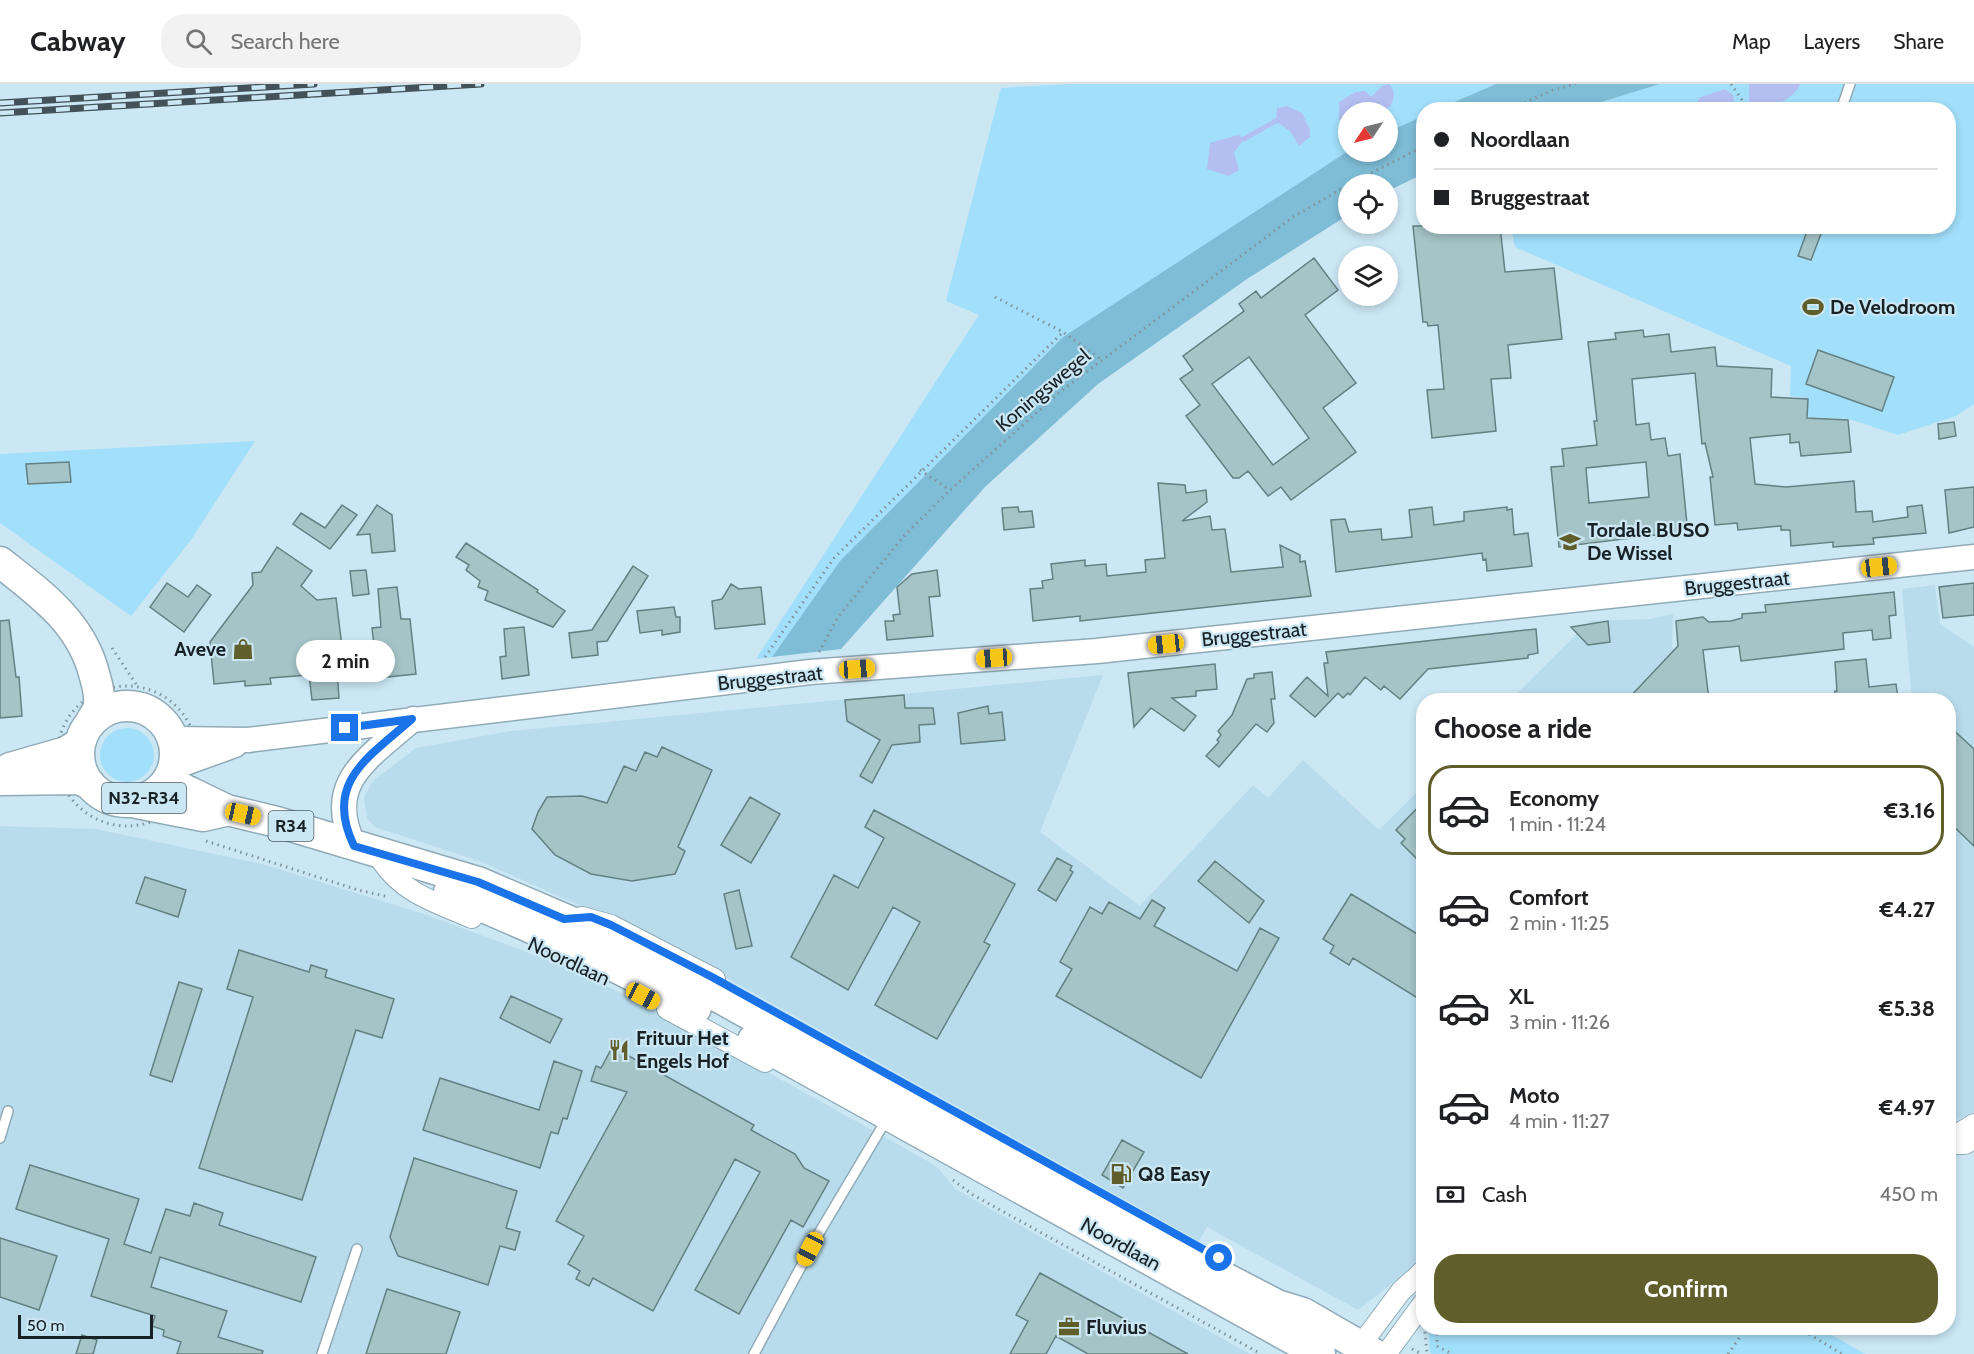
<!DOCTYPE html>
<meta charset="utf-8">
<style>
:root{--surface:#fff;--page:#f2f2f2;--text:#202124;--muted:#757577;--line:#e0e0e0;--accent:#605e2b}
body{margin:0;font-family:Cabin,sans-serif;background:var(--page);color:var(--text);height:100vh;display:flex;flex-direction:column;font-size:22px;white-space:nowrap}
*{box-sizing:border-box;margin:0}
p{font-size:20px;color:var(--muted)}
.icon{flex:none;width:33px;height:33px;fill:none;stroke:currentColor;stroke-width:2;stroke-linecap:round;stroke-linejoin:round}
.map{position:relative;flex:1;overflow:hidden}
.sheet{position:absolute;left:1416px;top:609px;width:540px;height:642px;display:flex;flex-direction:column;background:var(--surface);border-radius:24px;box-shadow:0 3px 9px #0003}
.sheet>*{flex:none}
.guide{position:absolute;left:1416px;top:18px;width:540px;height:132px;border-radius:24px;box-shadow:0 3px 9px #0003;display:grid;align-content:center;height:132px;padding:0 18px;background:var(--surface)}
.needle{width:39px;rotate:235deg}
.tools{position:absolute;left:1338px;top:18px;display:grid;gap:12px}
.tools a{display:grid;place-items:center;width:60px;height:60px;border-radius:50%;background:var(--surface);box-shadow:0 3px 9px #0003;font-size:30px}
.scale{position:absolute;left:18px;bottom:15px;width:135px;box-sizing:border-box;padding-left:6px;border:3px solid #172126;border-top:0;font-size:16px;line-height:21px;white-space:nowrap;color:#172126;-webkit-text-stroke:4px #cbe7f4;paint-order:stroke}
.end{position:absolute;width:27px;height:27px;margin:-14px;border:8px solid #1a73e8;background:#fff;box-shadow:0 0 0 3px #fff}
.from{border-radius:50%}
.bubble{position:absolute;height:42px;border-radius:21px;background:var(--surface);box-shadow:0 3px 9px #0003;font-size:20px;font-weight:700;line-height:42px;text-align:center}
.car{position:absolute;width:18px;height:36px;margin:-18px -9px;border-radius:8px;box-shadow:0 0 4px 2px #0007;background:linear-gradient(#f5c518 24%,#345 0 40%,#f5c518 0 76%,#345 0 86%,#f5c518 0)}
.guide b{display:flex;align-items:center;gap:21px;height:57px;font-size:22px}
.guide b+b{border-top:2px solid var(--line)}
.guide i{width:15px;height:15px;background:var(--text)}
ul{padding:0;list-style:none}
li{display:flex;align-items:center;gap:18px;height:90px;margin:0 12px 9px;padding:0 6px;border:3px solid transparent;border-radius:24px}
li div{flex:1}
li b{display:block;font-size:22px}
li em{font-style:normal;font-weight:700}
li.active{border-color:var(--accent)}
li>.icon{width:54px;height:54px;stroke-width:1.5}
h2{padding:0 18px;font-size:27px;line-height:72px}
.pay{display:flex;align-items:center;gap:15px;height:66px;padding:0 18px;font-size:22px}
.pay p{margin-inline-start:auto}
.button{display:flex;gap:12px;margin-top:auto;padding:12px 18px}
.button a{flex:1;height:69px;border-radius:24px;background:var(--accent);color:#fff;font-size:24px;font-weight:700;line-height:69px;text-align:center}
header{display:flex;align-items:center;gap:36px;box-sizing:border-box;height:84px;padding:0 30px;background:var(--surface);border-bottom:2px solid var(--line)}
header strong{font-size:28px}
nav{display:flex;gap:33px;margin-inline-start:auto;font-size:21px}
.search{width:420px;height:54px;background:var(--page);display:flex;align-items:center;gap:15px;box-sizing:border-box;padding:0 21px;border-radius:24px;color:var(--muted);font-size:22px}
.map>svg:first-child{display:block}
.built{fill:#b8dcec}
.green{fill:#a2dffa}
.forest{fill:#7fbdd7}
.water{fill:#b3bef1}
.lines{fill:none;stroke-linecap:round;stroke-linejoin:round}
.stream{stroke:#b3bef1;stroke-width:5}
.building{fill:#a5c4c7;stroke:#638083;stroke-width:1.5;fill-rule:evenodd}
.service-casing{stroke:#90abb7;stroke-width:12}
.minor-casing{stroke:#90abb7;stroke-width:22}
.tertiary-casing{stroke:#90abb7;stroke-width:27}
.primary-casing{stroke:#90abb7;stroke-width:33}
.path{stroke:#80949e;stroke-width:3;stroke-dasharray:1.5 4.5;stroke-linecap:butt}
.service{stroke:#fff;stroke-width:9}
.minor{stroke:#fff;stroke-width:20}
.tertiary{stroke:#fff;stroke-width:24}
.primary{stroke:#fff;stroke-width:30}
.rail-casing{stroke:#435259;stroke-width:7}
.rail{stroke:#cbe7f4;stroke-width:4.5;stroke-dasharray:14;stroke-linecap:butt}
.route{stroke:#1a73e8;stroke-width:8}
.labels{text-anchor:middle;stroke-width:4.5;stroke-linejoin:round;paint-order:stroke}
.shield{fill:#cbe7f4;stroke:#4d5c64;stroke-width:1.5}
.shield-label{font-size:18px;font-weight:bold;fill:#172126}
.poi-label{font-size:20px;font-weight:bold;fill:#172126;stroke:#cbe7f4;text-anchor:start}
.street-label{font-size:20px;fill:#172126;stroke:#cbe7f4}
</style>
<header>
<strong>Cabway</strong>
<div class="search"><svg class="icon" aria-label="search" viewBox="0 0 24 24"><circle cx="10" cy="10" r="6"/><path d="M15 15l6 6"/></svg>Search here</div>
<nav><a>Map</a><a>Layers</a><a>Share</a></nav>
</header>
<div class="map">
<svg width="1974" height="1270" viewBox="0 0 1974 1270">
<rect width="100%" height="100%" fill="#cbe7f4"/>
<path class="built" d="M1935 501 1940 540 1974 563V1028L1949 1040 1948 616H1907H1912L1902 505Z
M1673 530 1672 563 1690 583 1700 581 1708 616H1510L1590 537 1650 535Z
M1103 591 1040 748 1140 822 1253 701 1268 714 1303 676 1379 746 1423 702V1176L1358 1226 1207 1143 1199 1157 662 858 479 777 375 743 367 734 364 713 373 697 416 664 511 647Z
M0 742 96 745 262 780 424 830 574 886 665 931 926 1076 939 1085 955 1105 1250 1270H0Z"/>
<path class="green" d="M1069 0H1496L1438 25 1424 26 1423 32 1388 48V28H1348V67L1063 253 840 477 772 573 756 575 979 231 946 217 1001 4Z
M1660 0H1974V320L1956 332 1898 351 1849 335 1808 333V314L1790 312 1791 282 1515 163 1511 143 1948 142V26L1579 25Z
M255 357 191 456 131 532 0 439V370Z
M100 671a27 27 0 1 1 54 0a27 27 0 1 1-54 0Z
M1428 1244H1820L1865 1270H1432L1430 1269Z"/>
<path class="forest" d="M1496 0H1660L1579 25H1438Z
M1423 32V90L1388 107V100H1348V131L1247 195 1098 300 985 403 841 565 772 573 840 477 1063 253 1348 67 1388 68V48Z"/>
<path class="water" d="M1389 0C1396 7 1394 15 1390 23L1372 28H1348V35L1339 36V18L1356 8 1365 7 1371 13 1382 2Z
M1749 0H1800C1796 15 1766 26 1751 26L1749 22Z
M1725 5 1733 11 1735 25H1691L1701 13Z
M1287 22 1302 29 1310 46V53L1299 62 1290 47 1276 37 1277 24Z
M1238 51 1244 55 1234 68 1239 86 1229 92 1207 85 1210 59Z"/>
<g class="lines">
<path class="stream" d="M1244 55 1276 37"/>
</g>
<path class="building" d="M1413 142H1500L1505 188 1554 184 1562 255 1508 261 1511 294 1491 295 1496 347 1432 354 1427 306 1444 305 1438 241 1428 242 1427 238H1423Z
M1809 142H1824L1811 176 1798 172Z
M1314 174 1338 206 1305 231 1356 299 1323 324 1356 368 1291 416 1281 403 1268 412 1248 387 1239 394H1233L1186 332 1200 321 1180 295 1193 286 1183 272 1244 227 1239 220 1256 207 1261 214ZM1249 273 1309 354 1273 381 1212 300Z
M1643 246 1644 253 1669 250 1671 268 1715 263 1717 282 1772 285 1771 313 1808 315 1807 334 1848 336 1851 368 1801 372 1799 358 1790 359V350L1750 354 1755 400 1786 403 1854 397 1856 428 1872 427 1873 438 1908 433 1907 423 1922 421 1926 449 1873 454 1874 460 1833 463V458L1791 462 1790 446H1781V442L1738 446 1737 439 1715 441 1710 393H1713L1705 359 1702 360 1695 289 1632 295 1636 341 1649 339 1651 356 1665 354 1668 372 1680 370 1688 450 1656 454V451L1559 463 1551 383 1564 382 1562 365 1597 361 1594 337H1597L1588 258 1616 255 1615 249ZM1646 378 1649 413 1589 419 1586 384Z
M1818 266 1894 293 1882 327 1806 300Z
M1954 338 1956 352 1939 355 1938 340Z
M69 378 71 398 28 400 26 380Z
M1158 399 1185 401 1186 409 1206 406 1207 418 1182 437 1210 432 1212 446 1225 445 1231 488 1283 483 1280 461 1300 471V478L1305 477 1311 512 1080 537V532L1033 537 1030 505 1043 504 1042 497 1053 495 1051 480 1085 476V482L1106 480 1107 492 1146 488 1145 476 1165 474Z
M1974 403V443L1949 449 1945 406Z
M342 421 357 431 330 465 293 440 301 429 325 444Z
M377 421 392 431 395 467 372 469 370 450 357 451Z
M1018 423 1019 428 1032 427 1034 443 1004 446 1002 424Z
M1432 423 1434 441 1464 437V428L1507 423V426L1512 425 1514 451 1528 449 1532 482 1487 487 1486 475 1483 476 1482 469 1336 488 1331 436 1345 435 1349 448 1381 445 1382 456 1412 453 1409 426Z
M466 459 538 506 537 508 565 527 553 543 485 516 488 507 478 503 480 497 466 486 469 481 456 473Z
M277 463 312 487 301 502 317 516 336 514 345 587 337 588 339 614 312 616 309 591 270 594 271 600 245 602V597L214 600 210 558 253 501 252 489 261 488Z
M633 482 648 492 607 557 597 558 598 571 572 574 569 549 592 546Z
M366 486 369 510 353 512 350 487Z
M937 486 940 512 929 513 933 552 887 556 885 537H894L893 531 900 530 897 503 912 490Z
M167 499 188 513 197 501 211 511 184 548 150 523Z
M1974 499V531L1943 534 1939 503Z
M731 500 739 505 761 503 765 540 715 545 712 517 722 515Z
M397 503 401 535H410L416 590 378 594 372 544 381 543 378 505Z
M1894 508 1896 531 1889 532 1891 554 1873 556 1872 546 1843 549 1844 565 1741 577 1739 562 1703 566 1709 616H1627L1678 562 1676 537 1703 533 1709 538 1731 537 1742 534V530L1766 528 1765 521Z
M674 523 676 533H680V548L662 551V546L640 549 637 527Z
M9 536 16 593H19L22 632 0 634V537Z
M1608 537 1610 558 1588 561 1571 543Z
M524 543 529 591 502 595 500 573 506 572 504 545Z
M1536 545 1538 569 1528 571V574L1428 585 1400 615 1384 602 1381 606 1365 593 1350 611 1348 609 1343 614 1338 609 1315 633 1290 612 1307 593 1328 612 1324 579H1328L1326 568Z
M1866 575 1869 603 1896 600 1898 615 1835 616V607H1837L1835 578Z
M1215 580 1217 605 1196 607V612L1172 614 1196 632 1184 647 1151 624 1134 643 1128 589Z
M1272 588 1275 615H1271L1274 639 1267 648 1256 640 1219 683 1206 672 1219 658 1217 656 1221 651 1218 647 1232 631 1247 595 1254 594V590Z
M904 611 905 624H933L935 640 919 641 920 658 892 661 872 699 860 692 880 656 847 637 845 616Z
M988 622 989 630 1002 628 1005 656 961 660 958 629Z
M1948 641 1974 665V762L1948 737Z
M662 663 712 686 678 763 685 767 675 790 632 797 591 790 555 771 532 745 538 728 547 713 582 712 607 719 624 682 636 687 645 668 657 673Z
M750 713 780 730 751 779 721 761Z
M1424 717V767L1416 774 1401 759 1405 755 1396 746Z
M874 726 1015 800 984 858 990 861 937 955 875 921 920 838 893 823 848 906 791 873 834 791 858 804 884 754 865 743Z
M1057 774 1072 782 1070 786 1073 788 1056 817 1038 806Z
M1215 777 1264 817 1249 839 1198 797Z
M145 793 186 806 178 833 136 819Z
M739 806 752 862 736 865 724 810Z
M1351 810 1424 854V918L1353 874 1349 881 1330 869 1334 862 1323 855Z
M1152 816 1165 824 1154 842 1237 887 1260 844 1279 854 1201 994 1056 912 1072 885 1060 878 1090 823 1102 830 1109 818 1140 835Z
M239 866 309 888 311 881 327 886 325 893 394 915 382 954 356 946 302 1116 199 1084 253 913 227 905Z
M179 898 202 905 172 998 150 991Z
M511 912 562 935 550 959 500 934Z
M615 958 628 965 625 970 651 984 660 981 664 991 754 1041 751 1046 795 1070 804 1084 829 1097 803 1143 791 1136 739 1230 695 1206 760 1088 735 1075 653 1227 593 1194 589 1202 576 1195 580 1187 568 1180 584 1152 556 1137 627 1008 591 997 596 982 601 984Z
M554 977 582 987 567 1035 563 1034 558 1050 551 1048 540 1084 423 1046 440 994 539 1026Z
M1122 1056 1144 1068 1123 1104 1102 1091Z
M414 1074 517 1107 506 1144 520 1148 515 1166 500 1162 488 1201 398 1172 390 1153Z
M30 1081 139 1115 124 1160 151 1169 166 1125 190 1132 194 1119 223 1129 219 1141 316 1173 301 1218 160 1173 151 1203 227 1227 218 1253 263 1267 262 1270H177L181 1258 163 1252 164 1246 152 1242 155 1232 91 1212 109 1155 16 1125Z
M0 1154 57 1172 39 1226 0 1213Z
M1040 1189 1188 1270H1088L1056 1252 1046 1270H1010L1028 1237 1016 1231Z
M387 1205 460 1228 446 1270H366Z
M82 1251 97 1256 93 1270H76Z"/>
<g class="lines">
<defs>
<path id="service" d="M1841 26 1850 0
M0 1054 8 1027
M322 1270 357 1165
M754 1270 819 1149 882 1043"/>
<path id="minor" d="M381 776C402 809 437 819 472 834
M582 833 611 841 715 895
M667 925 765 978
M1948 1056 1974 1040
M1948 1060H1965L1974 1055
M1354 1270 1401 1207 1424 1186
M1386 1270 1424 1218"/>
<path id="tertiary" d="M174 655 248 656 810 588 1097 567 1974 473
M174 683 235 661
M354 762C323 698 369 674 413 635"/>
<path id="primary" d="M0 478C42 511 82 539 95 593 98 603 101 615 98 625 96 630 91 636 89 641
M79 670a48 48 0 1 1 96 0a48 48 0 1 1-96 0Z
M10 684 66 668 80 659
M0 696 78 695 90 700
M167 697 227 726 277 738 478 798 576 840 713 910 1227 1195 1277 1221 1303 1229 1374 1270
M132 718 203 732 225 727
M449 808 580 865 696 924
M753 956 1320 1270"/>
</defs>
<use href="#service" class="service-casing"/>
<use href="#minor" class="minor-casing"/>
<use href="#tertiary" class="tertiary-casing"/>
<use href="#primary" class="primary-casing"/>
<path class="path" d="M1731 0 1749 26
M1508 26 1553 6 1576 0
M1350 100 1424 62
M995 213 1063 248 1102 276
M920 386 950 406
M112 564 138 603
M819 568 838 533 903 453 950 406 1061 307 1293 133 1348 101
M765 573 834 474 1063 248
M57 672a70 70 0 1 1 140 0a70 70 0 1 1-140 0Z
M206 757 358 806 389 813
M953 1096 973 1111 1261 1270
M1437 1244V1262L1452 1270
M1799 1244 1842 1270
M1425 1248 1427 1270
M1412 1265 1422 1270
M1728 1270 1746 1244"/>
<use href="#service" class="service"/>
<use href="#minor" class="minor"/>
<use href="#tertiary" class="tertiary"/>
<use href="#primary" class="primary"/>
<defs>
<path id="rail" d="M0 19 314 0
M0 29 481 0"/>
</defs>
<use href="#rail" class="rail-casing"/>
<use href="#rail" class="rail"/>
</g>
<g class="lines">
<path class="route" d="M345 644 412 635C369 673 323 698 354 762L478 798 564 835 591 833 611 841 712 893 1219 1174"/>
</g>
<defs>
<symbol id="stadium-bare" viewBox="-9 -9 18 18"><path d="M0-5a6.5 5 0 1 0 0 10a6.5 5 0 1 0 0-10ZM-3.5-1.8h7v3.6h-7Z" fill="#605e2b" stroke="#cbe7f4" stroke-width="2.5" paint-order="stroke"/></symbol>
<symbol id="school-bare" viewBox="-9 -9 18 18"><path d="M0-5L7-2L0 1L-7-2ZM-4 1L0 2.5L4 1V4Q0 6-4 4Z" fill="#605e2b" stroke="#cbe7f4" stroke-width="2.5" paint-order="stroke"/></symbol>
<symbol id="shop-bare" viewBox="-9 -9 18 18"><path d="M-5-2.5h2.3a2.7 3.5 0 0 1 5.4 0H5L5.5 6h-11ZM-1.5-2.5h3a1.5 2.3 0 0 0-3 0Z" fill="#605e2b" stroke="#cbe7f4" stroke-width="2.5" paint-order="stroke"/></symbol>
<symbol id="restaurant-bare" viewBox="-9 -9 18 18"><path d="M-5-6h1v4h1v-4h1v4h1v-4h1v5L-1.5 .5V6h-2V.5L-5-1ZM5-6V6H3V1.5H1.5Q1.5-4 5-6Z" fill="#605e2b" stroke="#cbe7f4" stroke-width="2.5" paint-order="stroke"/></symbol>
<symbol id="fuel-bare" viewBox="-9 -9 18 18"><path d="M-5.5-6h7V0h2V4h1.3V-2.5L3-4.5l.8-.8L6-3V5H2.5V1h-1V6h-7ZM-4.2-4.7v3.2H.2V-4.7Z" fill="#605e2b" stroke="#cbe7f4" stroke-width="2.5" paint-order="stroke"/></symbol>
<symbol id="office-bare" viewBox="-9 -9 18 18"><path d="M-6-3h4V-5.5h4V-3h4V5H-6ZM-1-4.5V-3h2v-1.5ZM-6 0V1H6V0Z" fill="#605e2b" stroke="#cbe7f4" stroke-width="2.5" paint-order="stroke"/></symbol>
</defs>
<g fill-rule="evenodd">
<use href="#stadium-bare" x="1798" y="208" width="30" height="30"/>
<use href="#school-bare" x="1555" y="443" width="30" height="30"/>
<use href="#shop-bare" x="228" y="550" width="30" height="30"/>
<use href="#restaurant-bare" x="604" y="951" width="30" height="30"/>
<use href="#fuel-bare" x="1106" y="1075" width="30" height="30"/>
<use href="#office-bare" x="1054" y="1228" width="30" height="30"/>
</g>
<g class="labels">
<g class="shield">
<rect x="102" y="699" width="84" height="30" rx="4.5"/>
<rect x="268.5" y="727" width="45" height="30" rx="4.5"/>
</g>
<g class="shield-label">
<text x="144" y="720">N32-R34</text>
<text x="291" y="748">R34</text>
</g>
<g class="poi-label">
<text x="1830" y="230">De Velodroom</text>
<text x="1587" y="453">Tordale BUSO<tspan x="1587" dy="23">De Wissel</tspan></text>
<text x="226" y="572" text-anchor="end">Aveve</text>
<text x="636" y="961">Frituur Het<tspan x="636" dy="23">Engels Hof</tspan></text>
<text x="1138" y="1097">Q8 Easy</text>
<text x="1086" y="1250">Fluvius</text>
</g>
<g class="street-label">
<text transform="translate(1043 306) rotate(-40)" y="7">Koningswegel</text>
<text transform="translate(1737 499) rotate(-6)" y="7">Bruggestraat</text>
<text transform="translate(1254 550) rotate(-6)" y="7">Bruggestraat</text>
<text transform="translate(770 594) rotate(-6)" y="7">Bruggestraat</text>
<text transform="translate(569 877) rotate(25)" y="7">Noordlaan</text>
<text transform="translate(1121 1160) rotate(29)" y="7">Noordlaan</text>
</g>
</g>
</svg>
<div class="tools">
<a><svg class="needle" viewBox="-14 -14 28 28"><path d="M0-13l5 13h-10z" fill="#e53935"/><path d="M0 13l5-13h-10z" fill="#757577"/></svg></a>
<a><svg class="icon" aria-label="locate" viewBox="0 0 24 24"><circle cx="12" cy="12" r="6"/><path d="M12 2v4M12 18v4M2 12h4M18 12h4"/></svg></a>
<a><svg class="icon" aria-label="layers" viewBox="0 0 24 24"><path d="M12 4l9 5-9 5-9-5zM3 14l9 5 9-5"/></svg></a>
</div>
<div class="scale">50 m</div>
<i class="end from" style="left:1219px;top:1174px"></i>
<i class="end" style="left:345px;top:644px"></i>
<div class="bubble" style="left:296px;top:556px;width:99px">2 min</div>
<i class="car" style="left:1879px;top:483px;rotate:84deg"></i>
<i class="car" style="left:1166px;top:560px;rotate:264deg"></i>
<i class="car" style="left:994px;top:574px;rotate:266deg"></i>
<i class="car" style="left:857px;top:585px;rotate:86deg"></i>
<i class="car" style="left:243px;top:730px;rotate:103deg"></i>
<i class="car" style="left:643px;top:912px;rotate:118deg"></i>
<i class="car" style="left:810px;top:1165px;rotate:208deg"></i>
<div class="guide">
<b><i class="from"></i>Noordlaan</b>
<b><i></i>Bruggestraat</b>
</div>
<section class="sheet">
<h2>Choose a ride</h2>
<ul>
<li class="active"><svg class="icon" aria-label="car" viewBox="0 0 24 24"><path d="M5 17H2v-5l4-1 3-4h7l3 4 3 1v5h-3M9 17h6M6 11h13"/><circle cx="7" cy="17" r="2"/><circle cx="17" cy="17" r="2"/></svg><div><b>Economy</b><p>1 min · 11:24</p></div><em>€3.16</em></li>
<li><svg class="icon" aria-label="car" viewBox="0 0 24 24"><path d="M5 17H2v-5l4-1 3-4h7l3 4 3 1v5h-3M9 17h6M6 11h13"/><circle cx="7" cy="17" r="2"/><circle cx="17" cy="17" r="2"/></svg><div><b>Comfort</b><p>2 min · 11:25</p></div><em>€4.27</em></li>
<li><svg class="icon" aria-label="car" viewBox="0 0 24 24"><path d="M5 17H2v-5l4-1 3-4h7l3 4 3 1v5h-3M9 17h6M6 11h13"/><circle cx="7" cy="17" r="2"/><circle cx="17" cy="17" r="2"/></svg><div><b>XL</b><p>3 min · 11:26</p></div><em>€5.38</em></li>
<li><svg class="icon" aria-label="car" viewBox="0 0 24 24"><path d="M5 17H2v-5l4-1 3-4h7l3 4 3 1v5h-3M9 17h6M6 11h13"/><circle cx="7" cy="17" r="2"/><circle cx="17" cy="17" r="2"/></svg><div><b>Moto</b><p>4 min · 11:27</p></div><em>€4.97</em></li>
</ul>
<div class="pay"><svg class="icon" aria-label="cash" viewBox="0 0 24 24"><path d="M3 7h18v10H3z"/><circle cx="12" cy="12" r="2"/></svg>Cash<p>450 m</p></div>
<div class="button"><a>Confirm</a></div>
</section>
</div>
